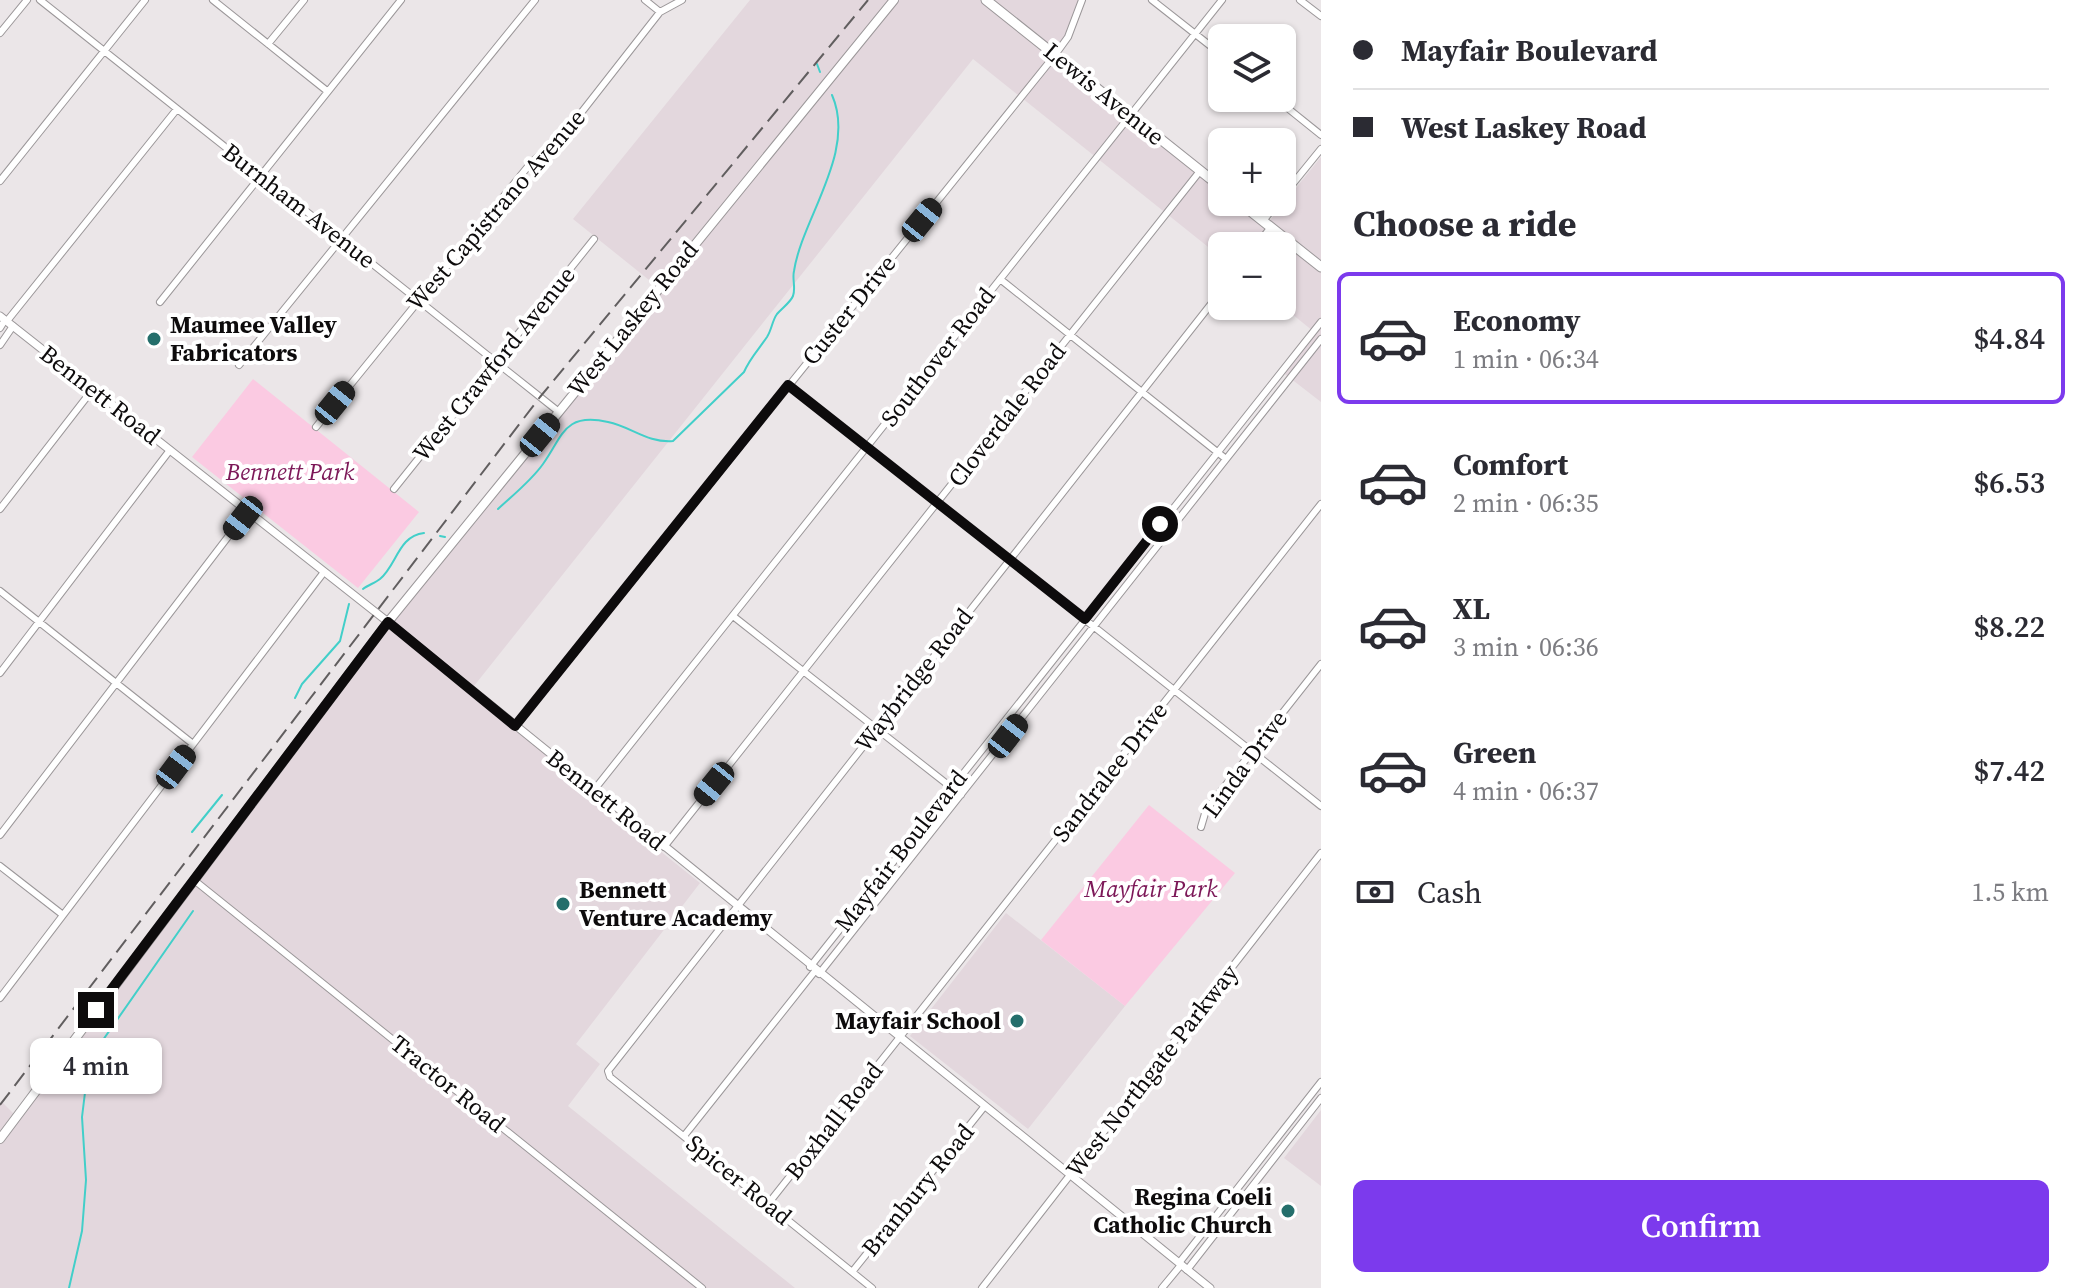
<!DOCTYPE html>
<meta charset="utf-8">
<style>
:root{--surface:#fff;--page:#f7f7f7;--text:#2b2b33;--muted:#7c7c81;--line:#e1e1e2;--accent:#7c3aed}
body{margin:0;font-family:"Source Serif 4",serif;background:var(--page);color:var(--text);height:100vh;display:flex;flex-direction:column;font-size:30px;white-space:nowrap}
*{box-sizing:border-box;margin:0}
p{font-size:26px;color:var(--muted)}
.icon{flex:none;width:44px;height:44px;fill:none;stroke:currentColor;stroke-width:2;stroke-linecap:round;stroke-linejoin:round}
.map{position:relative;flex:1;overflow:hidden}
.drawer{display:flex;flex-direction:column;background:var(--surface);width:760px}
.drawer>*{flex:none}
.guide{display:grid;align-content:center;height:176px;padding:0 32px;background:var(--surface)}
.fabs{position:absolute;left:1208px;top:24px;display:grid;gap:16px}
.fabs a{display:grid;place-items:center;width:88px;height:88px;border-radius:12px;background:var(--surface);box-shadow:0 2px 6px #0004;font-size:40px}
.end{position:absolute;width:36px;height:36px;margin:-18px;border:10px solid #0d0b0c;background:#fff;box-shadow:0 0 0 4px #fff}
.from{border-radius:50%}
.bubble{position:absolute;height:56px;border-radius:12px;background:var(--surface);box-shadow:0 2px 6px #0004;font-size:26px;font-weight:600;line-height:56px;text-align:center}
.car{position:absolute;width:24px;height:48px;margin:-24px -12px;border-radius:10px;box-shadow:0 0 6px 2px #0007;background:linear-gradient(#222 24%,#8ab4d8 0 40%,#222 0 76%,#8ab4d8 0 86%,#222 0)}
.guide b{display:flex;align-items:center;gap:28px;height:76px;font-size:30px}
.guide b+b{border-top:2px solid var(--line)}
.guide i{width:20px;height:20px;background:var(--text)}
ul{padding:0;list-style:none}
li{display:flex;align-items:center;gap:24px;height:132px;margin:0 16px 12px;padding:0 16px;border:4px solid transparent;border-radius:12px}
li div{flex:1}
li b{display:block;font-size:30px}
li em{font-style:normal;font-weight:600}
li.on{border-color:var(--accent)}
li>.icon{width:72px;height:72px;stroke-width:1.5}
h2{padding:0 32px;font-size:36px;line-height:96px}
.pay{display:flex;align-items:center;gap:20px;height:88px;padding:0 32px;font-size:30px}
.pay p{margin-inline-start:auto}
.cta{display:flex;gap:16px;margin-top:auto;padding:16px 32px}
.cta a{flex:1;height:92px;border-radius:12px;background:var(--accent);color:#fff;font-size:32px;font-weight:600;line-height:92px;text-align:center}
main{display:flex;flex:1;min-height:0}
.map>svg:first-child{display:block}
.built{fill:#e3d7dd}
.green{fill:#fbcae2}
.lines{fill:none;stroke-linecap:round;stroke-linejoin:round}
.stream{stroke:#42cfc9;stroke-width:2}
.minor-casing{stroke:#9b9799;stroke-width:8}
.tertiary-casing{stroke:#9b9799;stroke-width:9}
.secondary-casing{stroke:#9b9799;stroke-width:10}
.primary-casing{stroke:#9b9799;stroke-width:11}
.minor{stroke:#fff;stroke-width:6}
.tertiary{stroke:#fff;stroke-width:7}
.secondary{stroke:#fff;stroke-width:8}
.primary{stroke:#fff;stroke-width:9}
.rail{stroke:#615e5f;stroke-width:2;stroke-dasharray:16 8;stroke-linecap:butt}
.route{stroke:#0d0b0c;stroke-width:10}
.poi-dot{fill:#246e6b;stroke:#fff;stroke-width:3}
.labels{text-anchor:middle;stroke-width:8;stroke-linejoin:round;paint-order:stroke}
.street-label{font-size:24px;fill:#0d0b0c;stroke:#fff}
.poi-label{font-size:24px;font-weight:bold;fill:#0d0b0c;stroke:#fff;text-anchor:start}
.park-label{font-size:24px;font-style:italic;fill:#7c1858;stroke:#fff}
</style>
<main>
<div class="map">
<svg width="1321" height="1288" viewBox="0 0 1321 1288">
<rect width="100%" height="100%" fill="#ebe6e8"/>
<path class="built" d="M750 0H1082L1078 17 1056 55 1222 188V202H1239L1267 224 1321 157V402L1281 371 1313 331 1282 306V246H1222V258L973 59 474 686 559 756 553 765 700 883 576 1044 600 1064 568 1106 795 1288H0V1105L2 1102 15 1115 388 622 659 288 573 219Z
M1006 913 1125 1006 1028 1129 910 1036Z
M1321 1110V1186L1284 1158Z"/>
<path class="green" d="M253 379 419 512 358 588 192 457Z
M1149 805 1235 873 1125 1006 1041 940Z"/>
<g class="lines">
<path class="stream" d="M817 64 820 72
M498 509C513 495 531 481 543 464 563 436 564 412 608 422 632 427 647 443 673 441L744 372C750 358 759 349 767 337 772 329 772 321 777 314 782 308 790 303 793 296 796 288 792 279 794 271 802 218 857 152 832 95
M440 536 445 537
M363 589C368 585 375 583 380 579 397 565 398 536 424 533
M295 698 302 684 340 641 349 604
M192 832 222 795
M69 1288 82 1231 86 1180 82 1117 89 1060 193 911"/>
<defs>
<path id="minor" d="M40 0 559 412
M213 0 327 91
M645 0 660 12
M1152 0 1222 55
M1300 0 1321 16
M0 33 27 0
M268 44 304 0
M1275 98 1321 135
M0 181 145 0
M1282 197 1321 149
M1263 221 1278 202
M1256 246 1271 227
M1000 279 1226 459
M160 302 401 0
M7 321 177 109
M0 328 5 320
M0 345 13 326
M239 365 535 0
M788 385 1321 806
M316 427 530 164 570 127 660 12 682 0
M394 489 594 239
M0 509 93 389
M0 591 193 744
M733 616 961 795
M0 673 170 450
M515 726 1055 55 1068 37 1082 0
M594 790 1222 0
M1201 827 1206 810 1321 664
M0 835 247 512
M664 847 1200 171
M0 866 63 915
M194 880 702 1288
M810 967 1321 322
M819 974 1321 339
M0 998 324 572
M684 1136 815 971
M768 1204 1321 504
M1179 1263 1321 1082
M1187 1270 1321 1098
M852 1272 984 1107
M872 1288 610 1077 608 1071 1222 290
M982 1288 1321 853
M1162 1288 1181 1265"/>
<path id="tertiary" d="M0 316 388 622 1210 1288"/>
<path id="secondary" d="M0 1139 388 622 894 0"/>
<path id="primary" d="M986 0 1222 188
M1239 202 1321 267"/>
</defs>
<use href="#minor" class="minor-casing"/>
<use href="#tertiary" class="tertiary-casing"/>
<use href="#secondary" class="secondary-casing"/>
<use href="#primary" class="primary-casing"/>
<use href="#minor" class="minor"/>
<use href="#tertiary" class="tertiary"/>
<use href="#secondary" class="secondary"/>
<use href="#primary" class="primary"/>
<path class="rail" d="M0 1105 540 397 868 0"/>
</g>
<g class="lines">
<path class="route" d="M96 1010 388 622 515 726 788 385 1085 619 1160 524"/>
</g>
<g class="poi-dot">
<circle cx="154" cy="339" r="8"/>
<circle cx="563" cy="904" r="8"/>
<circle cx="1017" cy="1021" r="8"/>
<circle cx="1288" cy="1211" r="8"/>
</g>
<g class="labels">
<g class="street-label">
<text transform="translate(1104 94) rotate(39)" y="8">Lewis Avenue</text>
<text transform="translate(299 206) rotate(38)" y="8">Burnham Avenue</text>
<text transform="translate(496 210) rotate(-49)" y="8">West Capistrano Avenue</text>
<text transform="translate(849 310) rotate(-51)" y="8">Custer Drive</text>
<text transform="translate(633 319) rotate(-51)" y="8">West Laskey Road</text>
<text transform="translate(938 357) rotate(-52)" y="8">Southover Road</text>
<text transform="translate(494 364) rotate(-51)" y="8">West Crawford Avenue</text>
<text transform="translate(100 395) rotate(38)" y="8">Bennett Road</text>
<text transform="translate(1007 415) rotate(-52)" y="8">Cloverdale Road</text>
<text transform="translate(914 680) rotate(-52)" y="8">Waybridge Road</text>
<text transform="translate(1245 764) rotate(-54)" y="8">Linda Drive</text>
<text transform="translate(1110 772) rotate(-52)" y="8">Sandralee Drive</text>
<text transform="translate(606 800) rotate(39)" y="8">Bennett Road</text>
<text transform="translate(901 851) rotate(-52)" y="8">Mayfair Boulevard</text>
<text transform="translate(1152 1071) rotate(-52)" y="8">West Northgate Parkway</text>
<text transform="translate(448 1084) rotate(39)" y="8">Tractor Road</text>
<text transform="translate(834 1121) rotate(-52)" y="8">Boxhall Road</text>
<text transform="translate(739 1180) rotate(39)" y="8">Spicer Road</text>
<text transform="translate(918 1190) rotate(-51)" y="8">Branbury Road</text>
</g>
<g class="poi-label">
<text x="170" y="333">Maumee Valley<tspan x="170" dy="28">Fabricators</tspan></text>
<text x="579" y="898">Bennett<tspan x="579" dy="28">Venture Academy</tspan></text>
<text x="1001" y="1029" text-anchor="end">Mayfair School</text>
<text x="1272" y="1205" text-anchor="end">Regina Coeli<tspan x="1272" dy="28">Catholic Church</tspan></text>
</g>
<g class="park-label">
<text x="290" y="480">Bennett Park</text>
<text x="1151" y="897">Mayfair Park</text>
</g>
</g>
</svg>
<div class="fabs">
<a><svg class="icon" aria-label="layers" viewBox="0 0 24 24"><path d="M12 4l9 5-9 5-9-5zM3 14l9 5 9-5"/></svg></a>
<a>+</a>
<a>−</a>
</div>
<i class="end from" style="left:1160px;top:524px"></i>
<i class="end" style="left:96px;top:1010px"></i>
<div class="bubble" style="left:30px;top:1038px;width:132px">4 min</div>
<i class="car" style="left:922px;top:220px;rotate:39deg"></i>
<i class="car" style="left:335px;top:403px;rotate:39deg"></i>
<i class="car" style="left:540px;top:435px;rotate:39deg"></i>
<i class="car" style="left:243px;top:518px;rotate:218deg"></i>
<i class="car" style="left:1008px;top:736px;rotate:38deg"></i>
<i class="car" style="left:176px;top:767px;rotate:37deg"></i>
<i class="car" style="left:714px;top:784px;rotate:219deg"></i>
</div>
<section class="drawer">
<div class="guide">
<b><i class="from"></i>Mayfair Boulevard</b>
<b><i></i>West Laskey Road</b>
</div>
<h2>Choose a ride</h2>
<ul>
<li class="on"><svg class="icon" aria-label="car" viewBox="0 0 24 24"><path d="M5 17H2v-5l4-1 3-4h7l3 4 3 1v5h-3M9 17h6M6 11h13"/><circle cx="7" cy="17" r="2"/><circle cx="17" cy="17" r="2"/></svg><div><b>Economy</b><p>1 min · 06:34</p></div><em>$4.84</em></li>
<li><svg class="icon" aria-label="car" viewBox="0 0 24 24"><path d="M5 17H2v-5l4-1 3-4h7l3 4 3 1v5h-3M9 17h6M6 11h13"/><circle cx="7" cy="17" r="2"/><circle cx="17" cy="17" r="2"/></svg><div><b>Comfort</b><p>2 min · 06:35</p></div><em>$6.53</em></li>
<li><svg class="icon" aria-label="car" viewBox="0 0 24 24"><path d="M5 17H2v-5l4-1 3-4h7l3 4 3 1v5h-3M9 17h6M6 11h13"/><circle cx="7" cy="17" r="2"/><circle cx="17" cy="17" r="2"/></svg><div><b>XL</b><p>3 min · 06:36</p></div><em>$8.22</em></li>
<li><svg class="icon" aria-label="car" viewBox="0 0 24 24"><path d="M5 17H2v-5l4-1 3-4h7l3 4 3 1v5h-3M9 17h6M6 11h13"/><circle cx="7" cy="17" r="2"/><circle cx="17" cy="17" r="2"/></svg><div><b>Green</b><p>4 min · 06:37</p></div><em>$7.42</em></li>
</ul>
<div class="pay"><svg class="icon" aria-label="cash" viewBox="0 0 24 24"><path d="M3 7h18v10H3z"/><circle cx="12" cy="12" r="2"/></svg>Cash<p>1.5 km</p></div>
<div class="cta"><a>Confirm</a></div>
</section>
</main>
